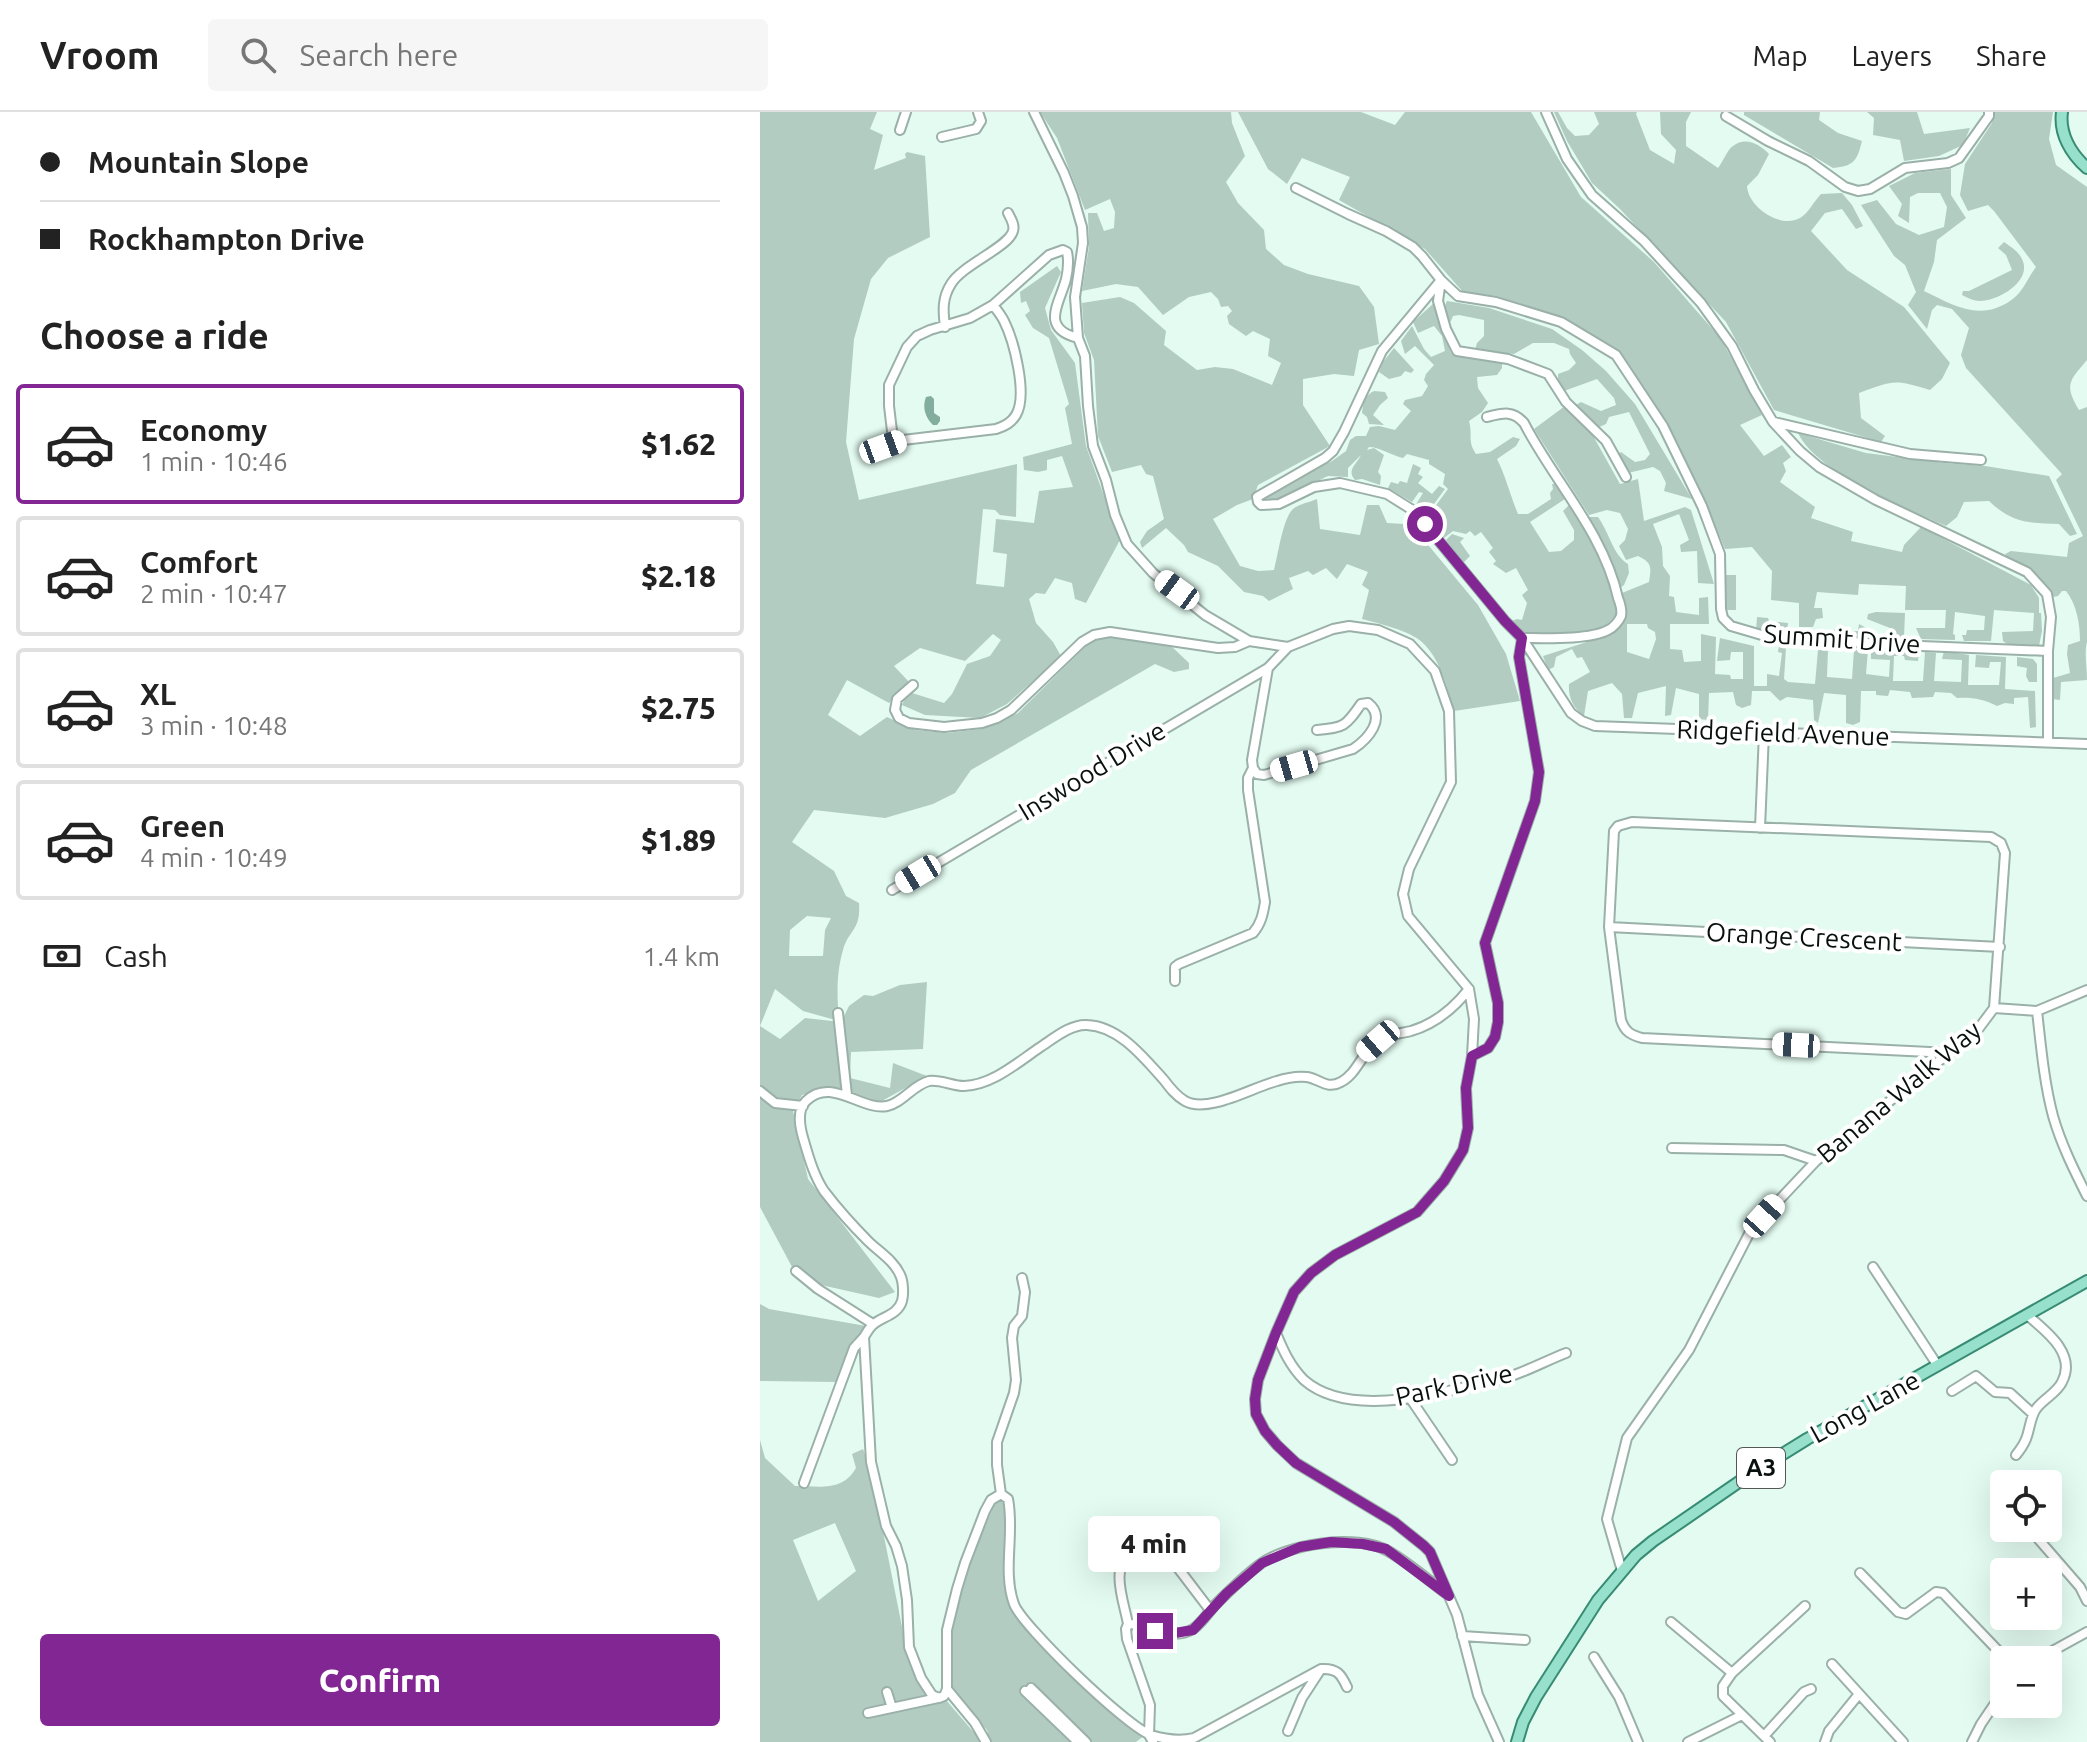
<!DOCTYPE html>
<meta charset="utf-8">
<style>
:root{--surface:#fff;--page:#f6f6f6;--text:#222;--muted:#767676;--line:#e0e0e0;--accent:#822693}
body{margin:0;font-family:Ubuntu,sans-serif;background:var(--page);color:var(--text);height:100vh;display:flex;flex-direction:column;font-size:30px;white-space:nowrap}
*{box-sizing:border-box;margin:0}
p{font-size:26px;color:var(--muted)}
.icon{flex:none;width:44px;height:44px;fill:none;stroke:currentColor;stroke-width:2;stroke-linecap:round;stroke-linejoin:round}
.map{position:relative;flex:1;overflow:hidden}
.drawer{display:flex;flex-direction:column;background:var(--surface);width:760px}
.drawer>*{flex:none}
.top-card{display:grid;align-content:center;height:176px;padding:0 40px;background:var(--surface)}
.buttons{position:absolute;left:1230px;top:1358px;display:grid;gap:16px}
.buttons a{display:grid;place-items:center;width:72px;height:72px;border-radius:8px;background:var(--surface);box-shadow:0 8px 32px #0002;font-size:40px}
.end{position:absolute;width:36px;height:36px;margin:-18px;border:10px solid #822693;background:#fff;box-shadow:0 0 0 4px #fff}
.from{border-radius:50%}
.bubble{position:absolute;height:56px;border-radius:8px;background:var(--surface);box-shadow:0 8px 32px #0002;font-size:26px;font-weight:800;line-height:56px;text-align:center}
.car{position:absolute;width:24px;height:48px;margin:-24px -12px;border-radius:10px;box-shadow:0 0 6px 2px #0007;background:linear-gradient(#fff 24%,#345 0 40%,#fff 0 76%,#345 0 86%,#fff 0)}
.top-card b{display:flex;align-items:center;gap:28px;height:76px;font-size:30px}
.top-card b+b{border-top:2px solid var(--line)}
.top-card i{width:20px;height:20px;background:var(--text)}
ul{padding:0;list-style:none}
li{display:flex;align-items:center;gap:24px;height:120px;margin:0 16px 12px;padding:0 24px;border:4px solid var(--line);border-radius:8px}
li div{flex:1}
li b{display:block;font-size:30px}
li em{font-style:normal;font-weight:800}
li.current{border-color:var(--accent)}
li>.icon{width:72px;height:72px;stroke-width:1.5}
h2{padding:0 40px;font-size:36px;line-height:96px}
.pay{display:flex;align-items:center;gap:20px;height:88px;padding:0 40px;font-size:30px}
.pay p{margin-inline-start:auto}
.primary-button{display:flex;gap:16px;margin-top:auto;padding:16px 40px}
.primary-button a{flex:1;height:92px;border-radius:8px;background:var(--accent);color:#fff;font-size:32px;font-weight:800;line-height:92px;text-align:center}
header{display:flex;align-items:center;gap:48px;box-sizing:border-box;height:112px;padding:0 40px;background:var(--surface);border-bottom:2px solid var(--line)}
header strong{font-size:38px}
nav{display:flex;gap:44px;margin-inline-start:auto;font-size:28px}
.search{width:560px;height:72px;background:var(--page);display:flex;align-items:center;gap:20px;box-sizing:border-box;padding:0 28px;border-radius:8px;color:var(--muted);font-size:30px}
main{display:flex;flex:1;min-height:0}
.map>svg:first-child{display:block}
.green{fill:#b2ccc2;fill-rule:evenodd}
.water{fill:#83ae9f}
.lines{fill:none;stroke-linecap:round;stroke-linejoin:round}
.minor-casing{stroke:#9ab0a8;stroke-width:12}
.major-casing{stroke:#388b73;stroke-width:14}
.minor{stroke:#fff;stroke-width:8}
.major{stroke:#97e0cb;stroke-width:10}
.route{stroke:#822693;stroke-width:10}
.labels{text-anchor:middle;stroke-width:8;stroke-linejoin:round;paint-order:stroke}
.shield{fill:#fff;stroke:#535856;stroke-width:2}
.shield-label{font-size:24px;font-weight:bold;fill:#09110e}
.street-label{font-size:26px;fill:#09110e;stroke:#fff}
</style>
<header>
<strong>Vroom</strong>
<div class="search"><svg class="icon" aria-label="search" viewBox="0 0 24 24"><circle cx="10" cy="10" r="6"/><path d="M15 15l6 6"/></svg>Search here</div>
<nav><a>Map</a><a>Layers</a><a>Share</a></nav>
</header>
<main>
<section class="drawer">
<div class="top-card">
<b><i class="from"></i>Mountain Slope</b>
<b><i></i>Rockhampton Drive</b>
</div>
<h2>Choose a ride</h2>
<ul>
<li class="current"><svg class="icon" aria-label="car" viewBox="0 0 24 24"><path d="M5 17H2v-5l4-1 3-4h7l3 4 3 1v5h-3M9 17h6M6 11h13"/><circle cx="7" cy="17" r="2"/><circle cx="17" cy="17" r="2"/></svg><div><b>Economy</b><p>1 min · 10:46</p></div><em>$1.62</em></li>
<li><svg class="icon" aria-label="car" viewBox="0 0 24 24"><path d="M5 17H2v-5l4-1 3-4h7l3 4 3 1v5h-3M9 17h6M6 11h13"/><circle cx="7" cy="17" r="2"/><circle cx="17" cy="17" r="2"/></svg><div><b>Comfort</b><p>2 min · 10:47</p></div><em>$2.18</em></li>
<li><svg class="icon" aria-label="car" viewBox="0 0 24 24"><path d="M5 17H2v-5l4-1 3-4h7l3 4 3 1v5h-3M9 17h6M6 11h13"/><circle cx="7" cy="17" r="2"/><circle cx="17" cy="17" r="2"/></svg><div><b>XL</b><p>3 min · 10:48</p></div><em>$2.75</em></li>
<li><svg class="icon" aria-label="car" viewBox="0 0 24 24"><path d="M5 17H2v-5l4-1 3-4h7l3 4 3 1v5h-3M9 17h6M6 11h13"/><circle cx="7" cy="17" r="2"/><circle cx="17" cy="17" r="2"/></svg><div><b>Green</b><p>4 min · 10:49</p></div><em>$1.89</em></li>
</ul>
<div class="pay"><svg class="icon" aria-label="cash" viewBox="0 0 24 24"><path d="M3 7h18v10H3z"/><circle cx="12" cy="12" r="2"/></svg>Cash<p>1.4 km</p></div>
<div class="primary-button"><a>Confirm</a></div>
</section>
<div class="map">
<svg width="1327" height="1630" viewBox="0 0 1327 1630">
<rect width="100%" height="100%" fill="#e3fbf1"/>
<path class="green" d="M0 0H117L110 17 123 23 114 58 146 46 145 42 147 40 165 44 170 125 128 146 111 167 94 227 86 330 99 388 257 352 256 405 240 403 235 398 223 397 216 472 244 475 247 442 233 440 236 407 274 411 279 379 313 375 302 344 287 348V358L278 360 264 358 263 345 312 332 305 296 309 292 289 226 273 216 265 203 270 199 266 189 261 191 260 180 297 154 301 160 285 196 291 218 315 251 326 334 360 428 326 491 315 487 312 471 295 466 285 482 276 481 269 487 276 511 293 530 301 544 247 592 220 606 165 603 142 593 145 586 152 581 184 591 192 582 207 552 230 544 241 528 233 522 205 549 160 536 134 554 150 571 129 591 87 568 68 603 100 624 127 605 156 618 187 621 221 617 239 611 258 601 325 535 337 526 351 523 410 533 429 551V557L414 560 395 552 211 658 195 681 173 692 125 706 54 698 32 730 74 759 86 784 99 791C101 819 89 817 83 838 76 862 77 884 79 909L43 899 15 877 0 914 20 927 45 906 81 910 89 894 104 883 113 884 140 873 167 870 163 937 91 940 90 966 130 976 133 951 167 964 120 990 77 976 42 983 33 999 48 1067 135 1180 119 1186 39 1168 0 1095ZM47 804 71 806 65 818 63 844H29L30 818Z
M280 0H471L472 11 485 44 466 70 478 91 504 118 506 137 524 153 548 162 599 174 614 195 619 232 599 238 594 264 574 262 543 267V293L570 334 498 373 493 387 477 393 453 407 480 454 498 459 514 458C518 443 523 406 533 397 539 392 550 390 557 387L560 417 600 423 607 393H619L627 411 644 412 664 428 718 493 746 542 760 589 694 599C687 575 681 548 662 530 650 519 618 511 602 507L609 478 602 473 608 460 587 452 577 467 566 456 553 463 548 459 529 466 533 477 509 489 503 484 484 480 458 454 428 440 424 433 406 416 382 436 380 430 387 419 404 407 393 364 386 362 381 353 352 360 338 324 334 248 324 221 322 191 360 185 374 191 406 219 404 233 437 258 455 255 473 257 512 273 521 251 508 244 510 227 493 219 486 224 469 212 467 204 472 199 468 194 461 195 458 187 451 180 429 185 403 203 378 175 356 172 322 179 329 135 328 101H337L344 119 354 116 355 100 350 87 325 98 297 26Z
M478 0H601L635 13 645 0H771L821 85 894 150 961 227 1002 303 980 313 1004 344 1022 333 1031 345 1023 351 1026 359 1020 370 1055 395 1051 406 1093 420 1091 429 1142 440 1144 433 1161 415 1271 473 1279 486V501H1281L1282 519 1279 534 1247 532 1243 529 1242 520 1273 519 1274 501 1234 498 1231 529H1204L1202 523H1206L1207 518H1224L1225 504 1195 500 1193 522 1195 523V528L1161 527 1156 516H1185L1186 498H1145L1146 474 1099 472 1098 483 1057 480 1054 496H1062L1063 506 1056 507 1053 515H1039V491L1011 488 1012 459 992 435 965 437 944 387 908 313 860 239 803 206 737 184 703 180 665 137 579 88 590 65 542 46 527 72 508 57Z
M794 0H798L807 16 815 24 829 23 839 12 834 0H877L876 2 890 38 914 52 916 38 901 22 900 0H931L926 10V34L958 56C963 50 967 38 973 34 986 24 1000 33 1009 42L998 63 987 74C988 95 1020 117 1040 106 1048 102 1054 89 1061 82L1082 81 1092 93 1103 114 1096 117 1082 97 1065 101 1051 119 1087 158 1144 195 1190 251 1182 267 1170 278C1135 267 1133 268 1099 281L1101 306 1125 324 1121 330 1014 298 966 210 860 97 832 71 807 29Z
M984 0H1060L1059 8 1078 21 1102 29C1097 49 1094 54 1073 56L984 3Z
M1107 0H1157L1164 22 1210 16 1203 33 1179 44 1144 49 1140 28 1113 23 1114 6Z
M1234 0H1293L1289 27 1296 53 1327 75V248C1309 269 1304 273 1319 298L1327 295V530C1324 541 1327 555 1327 568L1301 570 1300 588 1292 587 1293 566 1310 561 1307 542 1308 533 1320 529C1320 512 1317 493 1306 479H1302L1298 484 1293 485C1287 474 1278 462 1267 456 1258 451 1251 449 1245 442L1251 439 1307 445 1309 431 1323 424 1296 368 1302 362 1206 256 1201 243 1209 216 1192 197 1177 193 1172 198 1167 217 1148 193 1156 180 1145 153 1134 144 1101 93 1117 88 1136 112 1159 123 1184 115 1187 95 1180 81H1158L1150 85 1149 111 1138 104 1142 92 1129 74 1155 61 1191 57V83L1206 106 1177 128 1174 150 1164 179C1195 194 1222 211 1254 186 1263 179 1269 164 1276 155L1234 99 1228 93 1208 99 1200 83 1205 52 1232 11Z
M1244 130C1251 135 1258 139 1262 147 1273 169 1238 189 1220 189 1214 189 1208 186 1202 183L1203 179H1209L1252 158 1246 143 1238 136Z
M687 189 729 196 792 217 822 238 846 259 875 292 932 387 904 379 906 371 900 359 893 355 868 361 857 343 861 340 875 350 885 348 890 342 869 300 849 305 846 312 837 316 814 294 821 290 841 299 856 293 854 286 837 267 804 279 798 268V262L809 258 816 251 810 242 809 237 794 231H773L754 242 715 238 717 231 724 224V208L699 203 693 204 691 209 688 212 683 198Z
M674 191 681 218 691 241 705 246 742 250V256L737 263 717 265 718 276 728 291 722 300 709 309C713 324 707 329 716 342L730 340 753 325 760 327 756 334 737 347C746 365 750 383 758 402H768L791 387 790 381 793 377 792 372H797L805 387 770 410 789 440 801 439 814 428V418L803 399 810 392 850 464 857 502 843 516 807 523H768L761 519 752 509 757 507 762 508 767 491 762 483 768 478 756 456 746 461 733 452 736 449 729 440 733 436 721 420 715 424 710 419 706 422 693 419 684 426 668 404 688 377 683 372 685 362 669 352V348L647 342 643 346C631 343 619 335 609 335L607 338 614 336 624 343 618 360 621 364 620 373 602 367 595 368C586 358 597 352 601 343L588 356V365L568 364 515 389 507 388V383L572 349 586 339 590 328 596 324H606L610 315 619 314 635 318 651 299 643 292 645 288 662 284 668 274 664 268 666 262 674 253 655 234 645 242 641 229 652 214 664 237 671 245 685 239 682 224 674 214 658 221 653 210Z
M634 236 654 258 651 261 645 259 641 264 629 267 619 260 623 250Z
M614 279 625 280 628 286 620 293 613 303 624 313 609 312 607 305 602 301C603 291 605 283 614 279Z
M805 294 827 313 860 372 878 367 884 409 925 395 931 398 954 472 938 471 937 439 921 440 920 433 929 428 919 402 893 412 902 435 903 454 910 464 909 484 914 485 916 500 939 503V486L948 485 949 512H910V537L922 538 924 550 941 549V522L956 525 955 562 970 563 971 567H983V540H971L970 548 957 549 960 526 994 534V574H1007V562L1019 564 1022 541 1018 540 1019 534 1026 535 1024 567 1028 570 1055 572 1058 538H1068L1067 565 1092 567 1094 538H1108L1106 562 1129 565 1130 548 1111 547V539L1159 540 1158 549 1145 548 1144 544H1134L1133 569H1163L1165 540 1176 541 1174 569 1201 570 1202 548 1182 547 1184 539 1209 543 1208 573H1239L1241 550H1230L1229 556 1215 555 1216 543 1246 545 1245 577 1275 579 1276 615 1270 616 1268 585 1254 586V592L1245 591 1237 594C1224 587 1211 585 1197 586L1191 581 1175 580 1173 585 1152 586 1150 580 1130 578 1128 584 1116 583V579H1101L1100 610 1093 613 1086 611V583L1064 581 1058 611 1054 608 1053 588 1027 585 1020 589 1010 579H992L991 593 982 596 976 593 973 580 949 581 948 608 939 607V582L916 576 911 603 905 604 906 574 878 581 872 606H864L862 582 852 571 828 579 824 604C813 596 808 585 809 572L830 560 822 545 817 546 812 537 796 545 794 555 788 558 783 544 852 522 861 512 867 497 862 481 889 470C891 456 893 451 878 444L866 448 859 434 865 428 868 417 860 401 847 398 829 403 774 317ZM867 512H887L888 516 895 520 896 527 889 547 867 540Z
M1038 321 1106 341 1185 351 1225 354 1289 364 1317 422 1310 424 1299 412C1268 411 1252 411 1229 389L1204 390 1197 405 1186 414C1145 396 1057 361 1038 321Z
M653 352 661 356 658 362 663 365 658 371 672 382 679 374 685 377 666 403 655 394 663 381 659 380 652 390 628 376 631 370 638 372 640 369 647 371Z
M825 405H838C849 420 853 443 868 452L869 461 864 473 860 476 849 446Z
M692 422 704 426 700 430 710 444 703 451 686 428Z
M963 463H976V498H963Z
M1116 500 1145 501 1144 525H1135V518L1107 507 1108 502Z
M997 505 1008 506 1009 509 1028 511 1027 523 996 519Z
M1099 512 1125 526 1066 525 1067 519 1080 517 1081 520 1098 519Z
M1257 545 1273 547 1277 552V570H1269L1266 564 1267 556 1257 554Z
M0 1192 9 1197 106 1214 78 1270 0 1269Z
M0 1328 5 1346 35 1374C60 1374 82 1380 96 1356L92 1342 103 1337 111 1359 146 1535 173 1589 186 1588 222 1630H0ZM75 1411 96 1459 58 1489 33 1428Z
M240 1389 244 1392 247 1404 244 1475 252 1496 385 1623 376 1630H230L227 1618 192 1578V1520L208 1454 234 1393Z"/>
<path class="water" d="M171 284 174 287V301L180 305V309L177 313H173C165 305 162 295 166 285Z"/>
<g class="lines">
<defs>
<path id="minor" d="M274 0 304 61 313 84 322 115 323 131 315 185 318 226 325 244 328 294 333 334 346 368 355 403 367 432 393 461 445 503 489 529 528 535 573 517 589 514 618 518 650 532 675 559 689 599 691 670 649 757 643 782 648 804 709 877 714 907 712 944 706 976 708 1016 703 1038 684 1069 657 1100 575 1143 551 1161 534 1180 516 1221 498 1268 495 1287 496 1302 505 1319 517 1333 536 1351 634 1410 664 1434 670 1440 697 1503 718 1583 739 1630
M786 0 807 47 832 83 884 129 941 191 972 234 994 278 1013 310 1040 339 1059 355 1116 388 1267 460 1287 482 1291 505 1288 539V630
M966 4 1008 29 1049 49 1085 75 1098 79 1110 77 1145 56 1188 51 1199 46 1229 4V0
M140 18 146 0
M182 25 216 17 221 9 218 0
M536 76 588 102 626 119 653 135 662 144 681 168 698 184 736 190 801 210 856 243 903 314 942 394 960 442 961 497 963 506 971 514 1005 524 1136 533 1288 539
M681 168 622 239 584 320 573 339 565 346 497 385 498 390 501 393 519 392 554 375 580 371 627 382 654 399 745 509 762 526 811 601 822 609 835 614 1327 632
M681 168 678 189 686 217 697 239 748 247 788 262 806 290 846 329 866 365
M185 215C183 199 182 186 191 172 202 153 249 135 253 119 255 113 251 107 248 101
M727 305C743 301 753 298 764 311 794 369 844 421 858 486 860 491 862 499 861 504 859 509 853 516 848 518 830 528 784 526 762 526
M1014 310 1150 342 1221 348
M132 319 129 294V273L147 235 157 224 170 218 210 206 233 193 289 143 303 138 307 140C309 149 308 158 306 167 300 191 279 216 318 226
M123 335 143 328 236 317C245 314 251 311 256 303 268 283 254 229 244 209 241 203 237 198 233 193
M508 556 492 648 493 656 497 662 504 663 593 637C608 627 627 606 608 591L601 592C586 614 584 616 557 618
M153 573 137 587 135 598 139 606 149 611 184 615 222 611 237 606 251 598 322 530 334 523 350 520 458 536 475 535 489 529
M1000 716 1004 621
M132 778 508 556 528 535
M849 815 1240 835
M415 869V855L419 852 493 821C501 812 503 802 505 790L488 678V666L493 656
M1234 896 1277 899 1327 878
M1277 899C1281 934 1284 970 1293 1004 1301 1032 1314 1058 1327 1084
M78 901 87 983
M712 944 728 936 735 925 738 910V891L725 831 775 689 779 660 759 545 762 527
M0 979 15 991 43 994
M912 1036 1024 1038 1056 1049
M1113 1155 1178 1254
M36 1159 58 1177 113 1212
M516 1221C523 1238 530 1254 544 1268 586 1305 669 1284 718 1272 730 1269 742 1267 754 1263 771 1257 788 1248 806 1241
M1192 1279 1216 1264 1235 1280 1250 1281 1273 1302
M650 1286 692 1348
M1256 1343C1260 1338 1264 1332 1266 1327 1270 1317 1270 1306 1276 1297 1283 1287 1297 1281 1302 1270 1317 1242 1286 1219 1267 1203
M44 1371 94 1236 104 1225
M241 1382 237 1353V1330L254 1281 256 1268 252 1226 254 1214 262 1204 265 1180 262 1166
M1274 1418V1422L1320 1475 1327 1489
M398 1427 405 1431 415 1452 450 1498
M370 1440C350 1456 364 1490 368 1512L366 1517 367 1527 390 1593 389 1623 393 1630
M862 1459 847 1407 867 1326 929 1238 991 1118 1056 1049 1205 928 1219 916 1234 896 1245 741 1241 731 1231 725 872 710 858 714 854 719 849 815 861 908C865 920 871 923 882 926L1190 941
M1100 1461 1138 1500 1146 1502 1176 1480 1183 1481 1247 1548
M911 1510 972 1561
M368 1512C389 1512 412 1530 433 1517 441 1512 448 1501 454 1494 468 1480 483 1465 499 1453 526 1432 597 1421 628 1439 649 1451 668 1468 687 1482
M702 1524 765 1528
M834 1545 859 1585 878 1630
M1276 1548 1327 1520
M1072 1552 1143 1630
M271 1576 326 1630
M187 1577 184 1584 179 1586 172 1583 161 1566 149 1535 147 1488 142 1454 136 1434 126 1414 111 1350 104 1225C107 1220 110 1214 115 1211 125 1204 138 1202 142 1189 144 1182 143 1170 141 1165 135 1149 119 1140 108 1129 93 1114 77 1096 64 1079 54 1064 49 1046 44 1029 40 1016 36 999 46 989 71 964 101 999 127 994 142 991 153 973 169 969 179 967 193 974 204 974 232 973 257 951 279 936 293 927 310 912 327 913 359 914 384 946 404 968 410 976 416 984 425 989 448 1002 493 975 517 969 526 966 538 964 547 965 560 967 567 978 581 970 597 962 602 940 617 930 627 922 639 922 651 919 675 912 694 896 709 877
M265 1579 318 1630
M127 1580 132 1596
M108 1601 178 1586
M528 1619 542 1586 559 1560
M1005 1623 1044 1580 1051 1577
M226 1630 215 1611 187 1577V1518L197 1477 205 1451 225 1399 231 1388 241 1382 248 1387C255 1421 242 1459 254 1492 262 1514 368 1616 391 1623 404 1627 421 1629 434 1626L561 1557C577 1556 581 1562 587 1575
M928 1630 982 1603
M1010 1630 963 1584V1574L972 1561 1045 1494
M1065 1630 1069 1619 1099 1582
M1212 1630 1221 1612 1244 1578"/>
<path id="major" d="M1302 0C1299 22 1311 42 1327 56
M757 1630 763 1610 776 1585 838 1488 876 1443 893 1429 989 1363 1047 1327 1327 1169"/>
</defs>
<use href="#minor" class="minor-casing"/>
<use href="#major" class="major-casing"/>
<use href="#minor" class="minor"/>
<use href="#major" class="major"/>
</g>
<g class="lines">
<path class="route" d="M395 1519 409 1522 433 1518 467 1481 502 1451 540 1435 571 1430 603 1432 626 1437 689 1484 670 1440 664 1434 634 1410 536 1351 517 1333 505 1319 496 1302 495 1287 498 1268 516 1221 534 1180 551 1161 575 1143 657 1100 684 1069 703 1038 708 1016 706 976 712 944 728 936 735 925 738 910V891L725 831 775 689 779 660 759 545 762 526 745 509 665 412"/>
</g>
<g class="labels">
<rect class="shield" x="977" y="1336" width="48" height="40" rx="6"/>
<g class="shield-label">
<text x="1001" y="1364">A3</text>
</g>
<g class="street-label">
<text transform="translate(1082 527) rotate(4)" y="9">Summit Drive</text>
<text transform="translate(1023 621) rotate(2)" y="9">Ridgefield Avenue</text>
<text transform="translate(332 659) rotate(-31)" y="9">Inswood Drive</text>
<text transform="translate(1044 825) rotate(3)" y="9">Orange Crescent</text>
<text transform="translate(1139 980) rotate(-40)" y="9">Banana Walk Way</text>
<text transform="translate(694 1273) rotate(-12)" y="9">Park Drive</text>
<text transform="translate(1105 1295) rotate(-29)" y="9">Long Lane</text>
</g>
</g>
</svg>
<div class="buttons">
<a><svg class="icon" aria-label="locate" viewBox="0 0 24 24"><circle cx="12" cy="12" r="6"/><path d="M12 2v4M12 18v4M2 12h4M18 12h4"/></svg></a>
<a>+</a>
<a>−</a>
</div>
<i class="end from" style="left:665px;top:412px"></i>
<i class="end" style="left:395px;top:1519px"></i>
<div class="bubble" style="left:328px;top:1404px;width:132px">4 min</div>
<i class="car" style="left:123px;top:335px;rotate:70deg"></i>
<i class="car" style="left:417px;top:478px;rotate:306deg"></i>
<i class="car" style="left:534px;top:654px;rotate:254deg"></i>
<i class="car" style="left:158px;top:762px;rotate:239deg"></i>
<i class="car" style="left:618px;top:929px;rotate:229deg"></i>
<i class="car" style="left:1036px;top:933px;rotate:273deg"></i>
<i class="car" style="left:1004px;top:1104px;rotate:42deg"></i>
</div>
</main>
